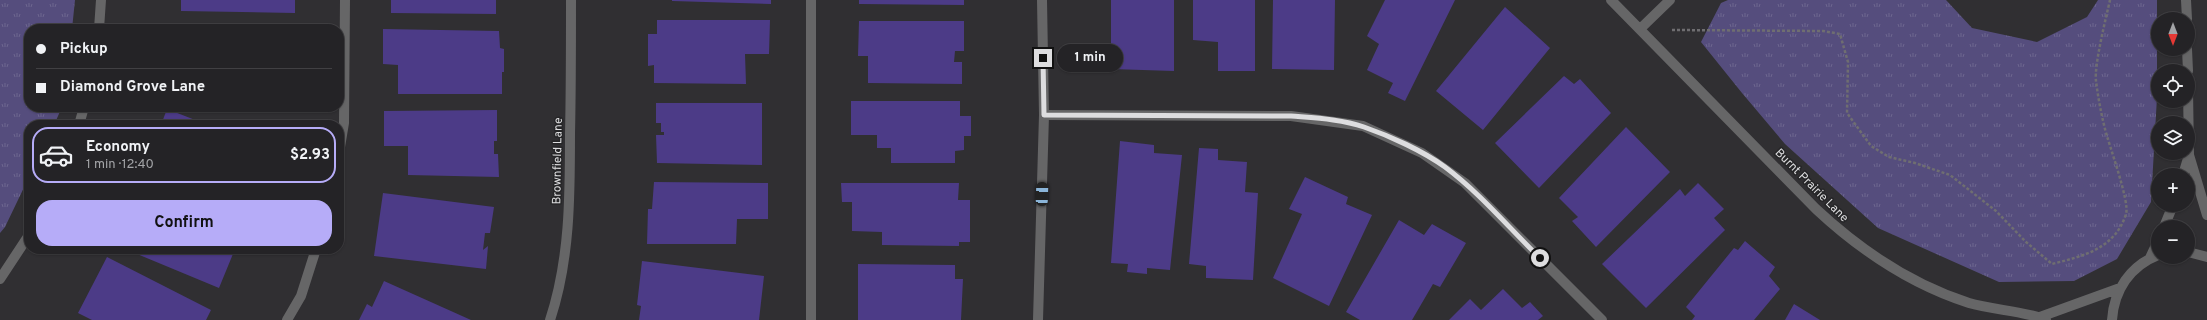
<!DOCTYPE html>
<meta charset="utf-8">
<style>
:root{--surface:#242326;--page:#302f32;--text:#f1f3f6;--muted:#a3a4a7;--line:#414043;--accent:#b6acf8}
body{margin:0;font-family:Overpass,sans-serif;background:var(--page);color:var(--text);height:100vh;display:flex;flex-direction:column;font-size:15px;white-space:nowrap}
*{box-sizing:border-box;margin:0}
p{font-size:13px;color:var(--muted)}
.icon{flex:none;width:22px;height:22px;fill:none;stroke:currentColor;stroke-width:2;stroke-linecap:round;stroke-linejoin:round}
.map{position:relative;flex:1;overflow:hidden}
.details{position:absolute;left:24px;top:120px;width:320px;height:134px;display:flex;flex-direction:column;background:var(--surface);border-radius:16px;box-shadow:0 1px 3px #0004,0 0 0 1px var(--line)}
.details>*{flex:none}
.top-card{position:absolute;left:24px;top:24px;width:320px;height:88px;border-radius:16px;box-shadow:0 1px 3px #0004,0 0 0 1px var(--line);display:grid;align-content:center;height:88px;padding:0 12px;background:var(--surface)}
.needle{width:26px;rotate:180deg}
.tools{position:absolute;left:2151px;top:12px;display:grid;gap:8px}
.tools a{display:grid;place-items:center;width:44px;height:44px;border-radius:50%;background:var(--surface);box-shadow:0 1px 3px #0004,0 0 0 1px var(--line);font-size:20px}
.end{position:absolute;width:18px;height:18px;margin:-9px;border:5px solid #dddddf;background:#111;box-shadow:0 0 0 2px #111}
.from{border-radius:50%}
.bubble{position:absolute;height:28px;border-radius:14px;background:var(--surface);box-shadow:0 1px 3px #0004,0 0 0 1px var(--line);font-size:13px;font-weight:700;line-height:28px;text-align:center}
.car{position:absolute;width:12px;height:24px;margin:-12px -6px;border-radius:5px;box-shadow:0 0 3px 1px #0007;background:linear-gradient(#222 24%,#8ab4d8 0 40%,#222 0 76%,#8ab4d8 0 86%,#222 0)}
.top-card b{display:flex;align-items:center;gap:14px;height:38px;font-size:15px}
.top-card b+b{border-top:1px solid var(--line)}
.top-card i{width:10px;height:10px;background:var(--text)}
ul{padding:7px 0 0;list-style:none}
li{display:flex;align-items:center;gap:12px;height:56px;margin:0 8px 6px;padding:0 4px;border:2px solid transparent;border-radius:16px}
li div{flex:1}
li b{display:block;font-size:15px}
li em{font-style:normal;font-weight:700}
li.current{border-color:var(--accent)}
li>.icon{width:36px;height:36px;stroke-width:1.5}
.action{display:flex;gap:8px;margin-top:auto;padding:8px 12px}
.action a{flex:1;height:46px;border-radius:16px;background:var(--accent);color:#111;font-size:16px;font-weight:700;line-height:46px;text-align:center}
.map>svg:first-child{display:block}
.grass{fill:url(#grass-tufts)}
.building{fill:#4c3b87}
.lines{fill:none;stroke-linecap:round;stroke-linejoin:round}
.path{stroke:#6f6e71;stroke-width:2.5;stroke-dasharray:3 2;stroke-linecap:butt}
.service{stroke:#666667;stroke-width:10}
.minor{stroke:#666667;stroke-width:10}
.route{stroke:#dddddf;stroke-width:5}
.labels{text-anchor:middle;stroke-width:3;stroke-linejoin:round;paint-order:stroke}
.street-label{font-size:12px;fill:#dddddf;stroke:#262628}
</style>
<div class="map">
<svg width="2207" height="320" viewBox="0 0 2207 320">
<defs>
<pattern id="grass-tufts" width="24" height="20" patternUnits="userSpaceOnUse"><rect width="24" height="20" fill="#554d7d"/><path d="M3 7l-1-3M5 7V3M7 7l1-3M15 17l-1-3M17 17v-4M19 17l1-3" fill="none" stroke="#6d668f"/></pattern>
</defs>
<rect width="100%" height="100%" fill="#302f32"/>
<path class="grass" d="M0 0H75L72 29H29V107H62L54 125H29V177L5 227 0 233Z
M1728 0H1946L1972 28 2037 42 2087 17 2098 0H2157V97L2151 202 2117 259 2074 281 1999 282 1878 228 1785 144 1742 93 1701 42 1721 3Z"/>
<path class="building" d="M181 0H295V13L181 11Z
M391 0H496V14L391 13Z
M672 0H771V4L672 1Z
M859 0H964V5L859 4Z
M1111 0H1174V71L1111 69Z
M1193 0H1255V71H1218V42L1193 40Z
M1273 0H1335L1334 70 1272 69Z
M1385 0H1455L1405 101 1388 93 1393 83 1367 70 1379 44 1367 36Z
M1505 7 1550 48 1483 130 1436 91Z
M657 20H770L769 54H745L746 84 654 83V65L648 66V34H657Z
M859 21H964V51H955L954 62H962V84L868 83V56H858Z
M383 29 499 31 500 48 504 49V72H502V94H398V65L383 64Z
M1564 76 1574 84 1580 79 1611 113 1539 188 1495 143Z
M851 101H960V116H971V136H964V150L955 151V163H891V148H877V135H851Z
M656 103H762V165L657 163 656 135H664V132H661V123H656Z
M256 107H274L273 111Z
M167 109 208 125H161Z
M497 110V141H494V154H498L499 177 408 175V146H384V111Z
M1626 127 1670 172 1596 247 1572 221 1578 217 1559 198Z
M1120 141 1154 145V153L1182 155 1170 270 1147 268V274L1127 272 1128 264 1111 263Z
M1199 148 1218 149V160L1247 162 1245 192 1258 193 1253 280 1206 278V266L1189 264Z
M1305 177 1348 197 1346 204 1372 215 1329 306 1273 278 1302 214 1289 209Z
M654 182 768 183V219H737L736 244H647L648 209H652Z
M841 183H959L958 200H970V242H959V246L882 245V232L852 231V202H842Z
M1698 183 1724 209 1714 218 1725 230 1646 308 1602 264 1680 189 1685 196Z
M383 193 494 207 490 233H485L483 250 488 246 486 269 374 256Z
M1399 220 1424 235 1432 224 1466 243 1440 287 1433 284 1412 320H1360L1346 312Z
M1745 241 1775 267 1769 276 1780 289 1754 320H1692L1695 316 1686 307 1734 248 1738 250Z
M125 249H235L219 288Z
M107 257 211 310 206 320H92L78 313Z
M642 261 764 276 759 320H639L641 306 637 305Z
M858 264 955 265V279H963L961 320H858Z
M384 281 471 320H359L367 304 372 307Z
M1503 289 1522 308 1530 302 1543 316 1538 320H1449L1470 299 1481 310Z
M1794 304 1820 320H1785Z"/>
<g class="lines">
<path class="path" d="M1672 30 1823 31 1840 34 1848 62 1847 113 1871 146 1889 157 1915 163 1950 175 1996 211 2026 242 2052 264C2083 256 2115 249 2126 214 2130 202 2109 145 2105 129 2101 113 2098 97 2096 81 2094 65 2106 18 2110 0"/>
<path class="service" d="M1044 115 1291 116 1363 126 1422 153 1465 183 1602 320
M339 153 344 123 345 0
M287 320 301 296 316 249
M811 320V0"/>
<path class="minor" d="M1611 0 1816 209C1861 251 1910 284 1969 303 1992 310 2026 311 2046 320
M2186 0 2187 19
M99 29 101 0
M1640 29 1670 0
M2187 49 2188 71
M2188 89 2189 155 2207 215
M79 125 84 107
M2183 175 2189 155
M2164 227 2173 205
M2188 252 2207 257
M2150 258 2158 241
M0 279 29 235
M2040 317 2120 288
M550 320C570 260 570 196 570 134 571 89 571 45 571 0
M1038 320 1044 115 1042 0
M2112 320C2114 290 2130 266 2158 255"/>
</g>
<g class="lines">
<path class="route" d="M1043 58 1044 115 1291 116C1315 118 1341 119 1364 127 1390 136 1423 151 1445 167 1480 193 1509 228 1540 258"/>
</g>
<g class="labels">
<g class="street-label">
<text transform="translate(557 161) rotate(-89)" y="4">Brownfield Lane</text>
<text transform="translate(1812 185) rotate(45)" y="4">Burnt Prairie Lane</text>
</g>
</g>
</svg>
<div class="tools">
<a><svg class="needle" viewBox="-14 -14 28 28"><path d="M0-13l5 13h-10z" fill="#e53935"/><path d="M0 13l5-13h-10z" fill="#a3a4a7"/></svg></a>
<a><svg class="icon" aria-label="locate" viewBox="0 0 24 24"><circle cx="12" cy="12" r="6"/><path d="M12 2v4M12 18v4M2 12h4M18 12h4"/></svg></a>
<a><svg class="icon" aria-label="layers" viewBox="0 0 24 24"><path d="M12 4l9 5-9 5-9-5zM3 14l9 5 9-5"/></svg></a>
<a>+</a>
<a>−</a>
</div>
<i class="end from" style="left:1540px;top:258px"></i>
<i class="end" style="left:1043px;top:58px"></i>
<div class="bubble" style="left:1057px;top:44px;width:66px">1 min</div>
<i class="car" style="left:1042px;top:194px;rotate:2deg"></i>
<div class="top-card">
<b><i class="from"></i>Pickup</b>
<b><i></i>Diamond Grove Lane</b>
</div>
<section class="details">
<ul>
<li class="current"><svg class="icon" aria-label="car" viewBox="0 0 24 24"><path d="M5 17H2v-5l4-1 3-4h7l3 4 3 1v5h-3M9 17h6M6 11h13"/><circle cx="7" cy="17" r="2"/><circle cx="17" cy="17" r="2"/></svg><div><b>Economy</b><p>1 min · 12:40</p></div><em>$2.93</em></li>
</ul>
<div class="action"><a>Confirm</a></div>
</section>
</div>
